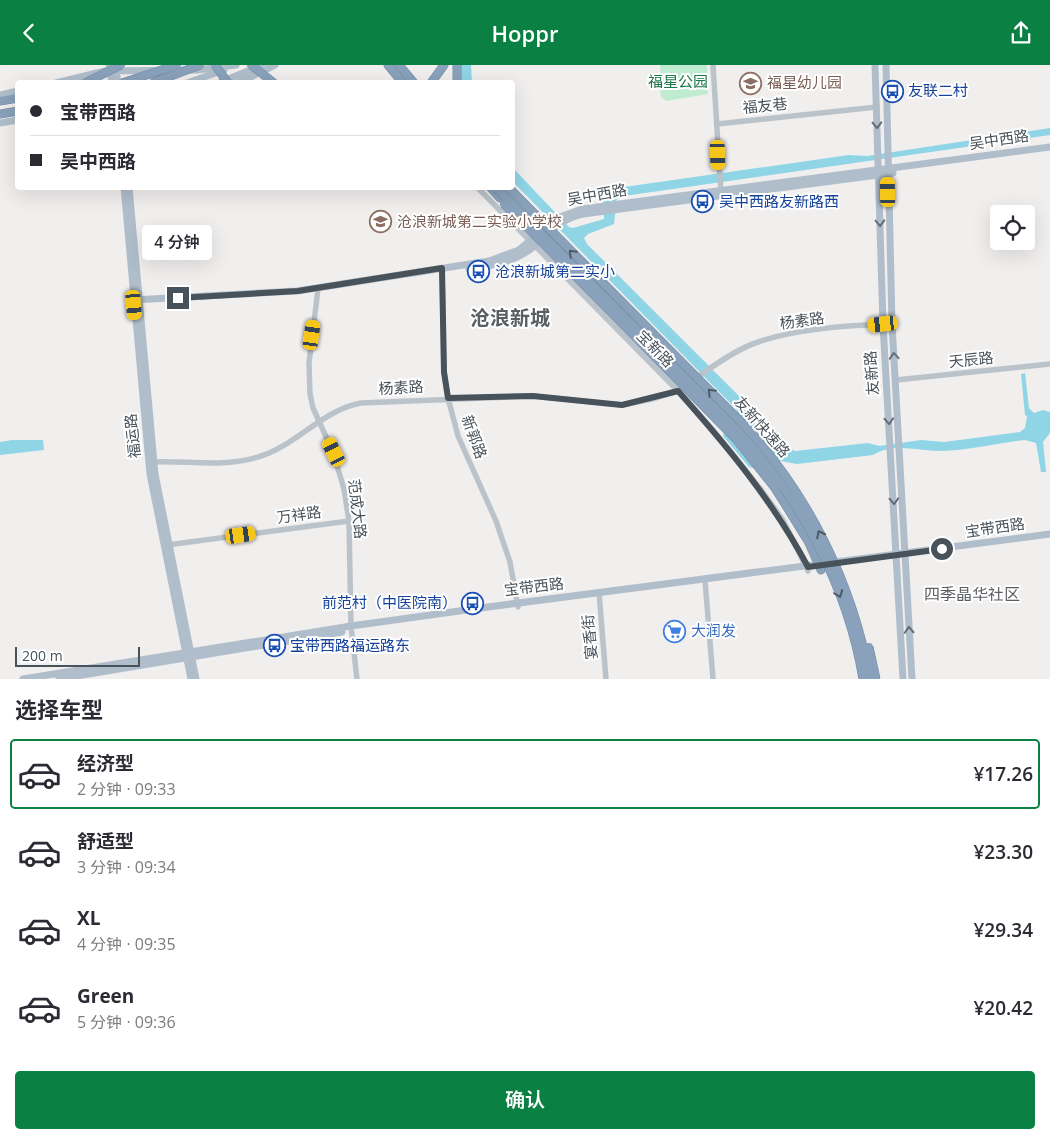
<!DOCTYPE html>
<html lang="zh">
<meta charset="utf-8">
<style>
:root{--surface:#fff;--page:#f7f7f7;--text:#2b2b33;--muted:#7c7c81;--line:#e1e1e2;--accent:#0b8043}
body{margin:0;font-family:"Open Sans","Noto Sans SC",sans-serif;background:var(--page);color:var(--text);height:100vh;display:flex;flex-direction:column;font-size:19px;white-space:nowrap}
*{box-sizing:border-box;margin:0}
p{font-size:16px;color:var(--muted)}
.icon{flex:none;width:28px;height:28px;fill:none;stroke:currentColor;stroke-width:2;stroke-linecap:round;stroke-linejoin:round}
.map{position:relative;height:614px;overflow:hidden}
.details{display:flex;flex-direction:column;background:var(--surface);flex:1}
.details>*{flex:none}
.banner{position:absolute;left:15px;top:15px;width:500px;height:110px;border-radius:5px;box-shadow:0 5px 20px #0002;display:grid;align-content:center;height:110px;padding:0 15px;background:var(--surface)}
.fabs{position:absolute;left:990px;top:140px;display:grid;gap:10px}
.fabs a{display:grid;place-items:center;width:45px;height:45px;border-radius:5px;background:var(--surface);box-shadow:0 5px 20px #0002;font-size:25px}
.scale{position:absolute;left:15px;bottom:12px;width:125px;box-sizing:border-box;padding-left:5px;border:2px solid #48525a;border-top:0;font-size:14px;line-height:18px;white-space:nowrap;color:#48525a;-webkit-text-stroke:4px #fff;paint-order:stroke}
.end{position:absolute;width:22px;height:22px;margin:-11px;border:6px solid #48525a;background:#fff;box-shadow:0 0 0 2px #fff}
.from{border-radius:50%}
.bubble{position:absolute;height:35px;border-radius:5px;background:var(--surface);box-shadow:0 5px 20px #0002;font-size:16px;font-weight:600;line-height:35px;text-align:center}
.car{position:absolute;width:15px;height:30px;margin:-15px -8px;border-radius:6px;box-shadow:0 0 4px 1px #0007;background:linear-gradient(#f5c518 24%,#345 0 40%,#f5c518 0 76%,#345 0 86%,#f5c518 0)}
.banner b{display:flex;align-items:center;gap:18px;height:48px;font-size:19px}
.banner b+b{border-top:1px solid var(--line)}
.banner i{width:12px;height:12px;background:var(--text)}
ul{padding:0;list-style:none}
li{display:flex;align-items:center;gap:15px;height:70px;margin:0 10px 8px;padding:0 5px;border:2px solid transparent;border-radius:5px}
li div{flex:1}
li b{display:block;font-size:19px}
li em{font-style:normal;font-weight:600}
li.on{border-color:var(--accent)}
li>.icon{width:45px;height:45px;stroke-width:1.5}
h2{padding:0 15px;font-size:22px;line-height:60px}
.button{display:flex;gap:10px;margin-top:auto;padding:10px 15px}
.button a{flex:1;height:58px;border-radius:5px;background:var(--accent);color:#fff;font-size:20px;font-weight:600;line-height:58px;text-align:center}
header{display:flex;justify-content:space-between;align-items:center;height:65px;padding:0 15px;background:var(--accent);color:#fff;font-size:22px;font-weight:600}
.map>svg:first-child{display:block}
.green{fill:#bfecd0}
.water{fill:#8fd5e6}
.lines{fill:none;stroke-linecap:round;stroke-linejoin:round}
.highway-casing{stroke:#748ca6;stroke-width:9}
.minor{stroke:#bbc3ca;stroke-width:5.5}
.major{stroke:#b0becb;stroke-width:7}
.highway{stroke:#89a1ba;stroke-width:8}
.highway-bridge-casing{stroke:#748ca6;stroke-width:9;stroke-linecap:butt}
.highway-bridge{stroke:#89a1ba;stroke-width:8}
.oneway{stroke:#626d76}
.oneway2{stroke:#4e5a64}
.route{stroke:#48525a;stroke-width:6}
.labels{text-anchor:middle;stroke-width:4;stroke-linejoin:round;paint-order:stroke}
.park-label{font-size:15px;fill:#1d7749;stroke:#fff}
.education-label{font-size:15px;fill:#785e54;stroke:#fff;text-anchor:start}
.transit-label{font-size:15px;fill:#164399;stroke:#fff;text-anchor:start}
.street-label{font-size:15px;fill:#48525a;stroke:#fff}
.shop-label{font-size:15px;fill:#366cbe;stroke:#fff;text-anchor:start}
.neighbourhood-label{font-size:16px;fill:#5b5f63;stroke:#fff}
.district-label{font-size:20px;font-weight:bold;fill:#5b5f63;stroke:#fff}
</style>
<header><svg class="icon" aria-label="back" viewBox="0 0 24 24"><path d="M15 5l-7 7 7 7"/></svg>Hoppr<svg class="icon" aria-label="share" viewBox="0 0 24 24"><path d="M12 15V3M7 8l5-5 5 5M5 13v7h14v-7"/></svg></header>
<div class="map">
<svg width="1050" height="614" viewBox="0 0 1050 614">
<rect width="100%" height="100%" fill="#f1eeee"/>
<path class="green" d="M660 0H707L708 29 666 36 661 32 658 15 661 14Z"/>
<path class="water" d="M458 0H471L472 17H460Z
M1050 63V70L617 132 614 159 588 169 584 173 587 179 749 341 758 368 795 386 868 378 879 381 921 375 944 377 1020 367 1025 363 1027 351 1025 350 1021 309 1025 308 1029 343 1034 348 1043 345 1050 347V368L1043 377 1046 407H1041L1036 378 1025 375C997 378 968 386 940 386 918 386 893 377 873 390L797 399 775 395 758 404 749 402 723 371 726 360 737 350V345L513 117 512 102 569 162 573 163 604 154 603 131 610 124 849 90 867 91Z
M12 375H43L44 385 0 390V377Z"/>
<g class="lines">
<defs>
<path id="highway" d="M388 0 403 18
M399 0 414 18
M457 0V18
M431 18 444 0
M0 36 18 33
M0 49 18 46
M490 122 500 133
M775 423 808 476 821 505"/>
</defs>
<use href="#highway" class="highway-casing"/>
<path class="minor" d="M713 0 721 128
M717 59 877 42
M477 122 678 326 713 365 762 426 783 455 808 506
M442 203 444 307 448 333 458 371 496 456 510 497 518 542
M318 224 309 298 310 329 313 343 333 387 344 424 349 456 351 561 357 614
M695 314C714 300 738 283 761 276 800 263 851 260 892 259
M896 315 1050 299
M151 397C186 395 223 403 258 392 296 381 322 345 361 338L533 331 622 340 652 334 678 326 687 320
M167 480 349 456
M705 515 713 614
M599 527 606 614"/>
<path class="major" d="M109 0 112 18
M115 0 118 18
M875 0 883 259 903 614
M886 0 892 259 912 614
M56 18 105 6 197 5 236 0
M187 18 224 5
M219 18 262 0
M238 18 275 0
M0 30 18 26
M0 58 18 55
M124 122 150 409 191 614
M129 122 155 409 196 614
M469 204C491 201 514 197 532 183 551 168 557 155 583 149L893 108
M133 235 297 226 489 196 519 185 557 153 582 144 1050 82
M23 614 351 561 488 542 1050 469
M59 614 342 567"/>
<use href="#highway" class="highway"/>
<defs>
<path id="highway-bridge" d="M215 0 228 18
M251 0 274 18
M85 18 121 0
M122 18 177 0
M152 18 200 0
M495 122 737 365C800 432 848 523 863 614
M508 122 743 359C809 429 853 520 870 614
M504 139 736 374 775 423
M869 582 876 614"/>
</defs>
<use href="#highway-bridge" class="highway-bridge-casing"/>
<use href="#highway-bridge" class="highway-bridge"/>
</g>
<defs><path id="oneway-chevron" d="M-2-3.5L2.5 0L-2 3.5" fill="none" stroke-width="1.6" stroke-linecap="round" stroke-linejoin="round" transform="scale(1.25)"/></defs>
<g class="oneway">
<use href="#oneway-chevron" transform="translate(877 60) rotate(88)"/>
<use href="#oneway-chevron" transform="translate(880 158) rotate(88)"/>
<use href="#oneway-chevron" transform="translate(894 291) rotate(-94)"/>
<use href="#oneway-chevron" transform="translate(889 356) rotate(87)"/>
<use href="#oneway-chevron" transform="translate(894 436) rotate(87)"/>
<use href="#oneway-chevron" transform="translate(909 565) rotate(-93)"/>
</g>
<g class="oneway2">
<use href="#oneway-chevron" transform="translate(572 188) rotate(-135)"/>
<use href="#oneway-chevron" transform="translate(711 327) rotate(-135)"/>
<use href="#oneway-chevron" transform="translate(820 469) rotate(-117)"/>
<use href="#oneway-chevron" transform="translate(839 529) rotate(69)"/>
</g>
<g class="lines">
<path class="route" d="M178 233 298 226 442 203 444 307 448 333 533 331 622 340 678 326C727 381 773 436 808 502L942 484"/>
</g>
<defs>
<symbol id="school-ring" viewBox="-11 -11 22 22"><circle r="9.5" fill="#fff" stroke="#8d6e63" stroke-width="1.5"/><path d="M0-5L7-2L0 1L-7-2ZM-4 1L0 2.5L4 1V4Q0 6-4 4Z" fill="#8d6e63"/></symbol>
<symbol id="bus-ring" viewBox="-11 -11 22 22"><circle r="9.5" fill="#fff" stroke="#1a4fb4" stroke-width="1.5"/><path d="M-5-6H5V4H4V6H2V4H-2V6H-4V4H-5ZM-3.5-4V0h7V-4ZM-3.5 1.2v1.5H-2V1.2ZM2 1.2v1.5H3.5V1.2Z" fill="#1a4fb4"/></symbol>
<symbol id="supermarket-ring" viewBox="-11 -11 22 22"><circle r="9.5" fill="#fff" stroke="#3f7fe0" stroke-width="1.5"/><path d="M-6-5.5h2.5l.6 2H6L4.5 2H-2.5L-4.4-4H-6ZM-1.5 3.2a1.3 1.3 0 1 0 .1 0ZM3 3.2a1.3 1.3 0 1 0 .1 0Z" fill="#3f7fe0"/></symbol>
</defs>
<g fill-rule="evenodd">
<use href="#school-ring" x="738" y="6" width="25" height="25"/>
<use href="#bus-ring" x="880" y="14" width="25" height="25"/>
<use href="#bus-ring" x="690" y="124" width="25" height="25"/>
<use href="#school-ring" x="368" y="144" width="25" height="25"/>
<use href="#bus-ring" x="466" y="194" width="25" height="25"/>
<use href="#bus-ring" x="460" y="526" width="25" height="25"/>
<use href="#supermarket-ring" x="662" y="554" width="25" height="25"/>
<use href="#bus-ring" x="262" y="568" width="25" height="25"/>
</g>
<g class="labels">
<g class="park-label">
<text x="678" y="22">福星公园</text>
</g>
<g class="education-label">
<text x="767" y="23">福星幼儿园</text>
<text x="397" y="162">沧浪新城第二实验小学校</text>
</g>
<g class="transit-label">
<text x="908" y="31">友联二村</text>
<text x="719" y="142">吴中西路友新路西</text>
<text x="495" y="212">沧浪新城第二实小</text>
<text x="457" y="543" text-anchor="end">前范村（中医院南）</text>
<text x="290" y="586">宝带西路福运路东</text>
</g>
<g class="street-label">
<text transform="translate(765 41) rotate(-6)" y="5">福友巷</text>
<text transform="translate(999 75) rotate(-8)" y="5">吴中西路</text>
<text transform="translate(597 130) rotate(-10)" y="5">吴中西路</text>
<text transform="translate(802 256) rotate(-8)" y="5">杨素路</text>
<text transform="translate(655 284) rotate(45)" y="5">宝新路</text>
<text transform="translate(971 295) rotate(-6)" y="5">天辰路</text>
<text transform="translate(872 308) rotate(-94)" y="5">友新路</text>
<text transform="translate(401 323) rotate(-3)" y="5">杨素路</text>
<text transform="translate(762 362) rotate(49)" y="5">友新快速路</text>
<text transform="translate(133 371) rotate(-96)" y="5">福运路</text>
<text transform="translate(474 372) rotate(70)" y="5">新郭路</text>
<text transform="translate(357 444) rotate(83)" y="5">范成大路</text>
<text transform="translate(299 450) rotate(-8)" y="5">万祥路</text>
<text transform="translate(995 463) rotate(-8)" y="5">宝带西路</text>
<text transform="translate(534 522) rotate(-7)" y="5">宝带西路</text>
<text transform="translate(590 572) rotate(-95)" y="5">宴香街</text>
</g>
<g class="shop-label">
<text x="691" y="571">大润发</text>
</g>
<g class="neighbourhood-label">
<text x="972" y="535">四季晶华社区</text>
</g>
<g class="district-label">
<text x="510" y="260">沧浪新城</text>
</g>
</g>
</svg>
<div class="fabs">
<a><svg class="icon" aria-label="locate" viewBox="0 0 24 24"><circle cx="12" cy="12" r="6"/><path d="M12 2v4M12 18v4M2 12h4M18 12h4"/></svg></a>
</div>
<div class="scale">200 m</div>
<i class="end from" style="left:942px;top:484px"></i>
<i class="end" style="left:178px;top:233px"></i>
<div class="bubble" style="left:142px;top:160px;width:70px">4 分钟</div>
<i class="car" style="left:718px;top:90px;rotate:178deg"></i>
<i class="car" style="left:888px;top:127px;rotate:359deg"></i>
<i class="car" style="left:134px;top:240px;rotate:175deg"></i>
<i class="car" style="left:883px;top:259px;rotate:264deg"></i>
<i class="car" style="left:312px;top:270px;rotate:8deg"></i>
<i class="car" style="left:334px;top:387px;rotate:334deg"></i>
<i class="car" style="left:241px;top:470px;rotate:82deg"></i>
<div class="banner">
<b><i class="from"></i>宝带西路</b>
<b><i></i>吴中西路</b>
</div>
</div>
<section class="details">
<h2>选择车型</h2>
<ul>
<li class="on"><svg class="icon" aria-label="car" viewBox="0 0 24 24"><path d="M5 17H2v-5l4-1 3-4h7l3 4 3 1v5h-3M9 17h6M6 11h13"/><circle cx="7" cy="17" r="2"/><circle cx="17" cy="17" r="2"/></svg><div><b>经济型</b><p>2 分钟 · 09:33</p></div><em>¥17.26</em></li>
<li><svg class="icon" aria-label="car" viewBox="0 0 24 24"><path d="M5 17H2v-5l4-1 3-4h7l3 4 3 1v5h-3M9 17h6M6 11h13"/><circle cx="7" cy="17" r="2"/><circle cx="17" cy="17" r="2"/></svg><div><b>舒适型</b><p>3 分钟 · 09:34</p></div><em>¥23.30</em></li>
<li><svg class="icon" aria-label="car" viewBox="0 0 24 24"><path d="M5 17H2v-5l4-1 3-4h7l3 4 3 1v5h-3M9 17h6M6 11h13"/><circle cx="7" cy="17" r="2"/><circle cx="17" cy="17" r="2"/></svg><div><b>XL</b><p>4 分钟 · 09:35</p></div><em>¥29.34</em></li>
<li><svg class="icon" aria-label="car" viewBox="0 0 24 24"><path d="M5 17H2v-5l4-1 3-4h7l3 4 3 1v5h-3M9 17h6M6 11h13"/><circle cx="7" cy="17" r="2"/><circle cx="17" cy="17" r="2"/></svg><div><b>Green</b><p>5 分钟 · 09:36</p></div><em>¥20.42</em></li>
</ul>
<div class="button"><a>确认</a></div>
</section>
